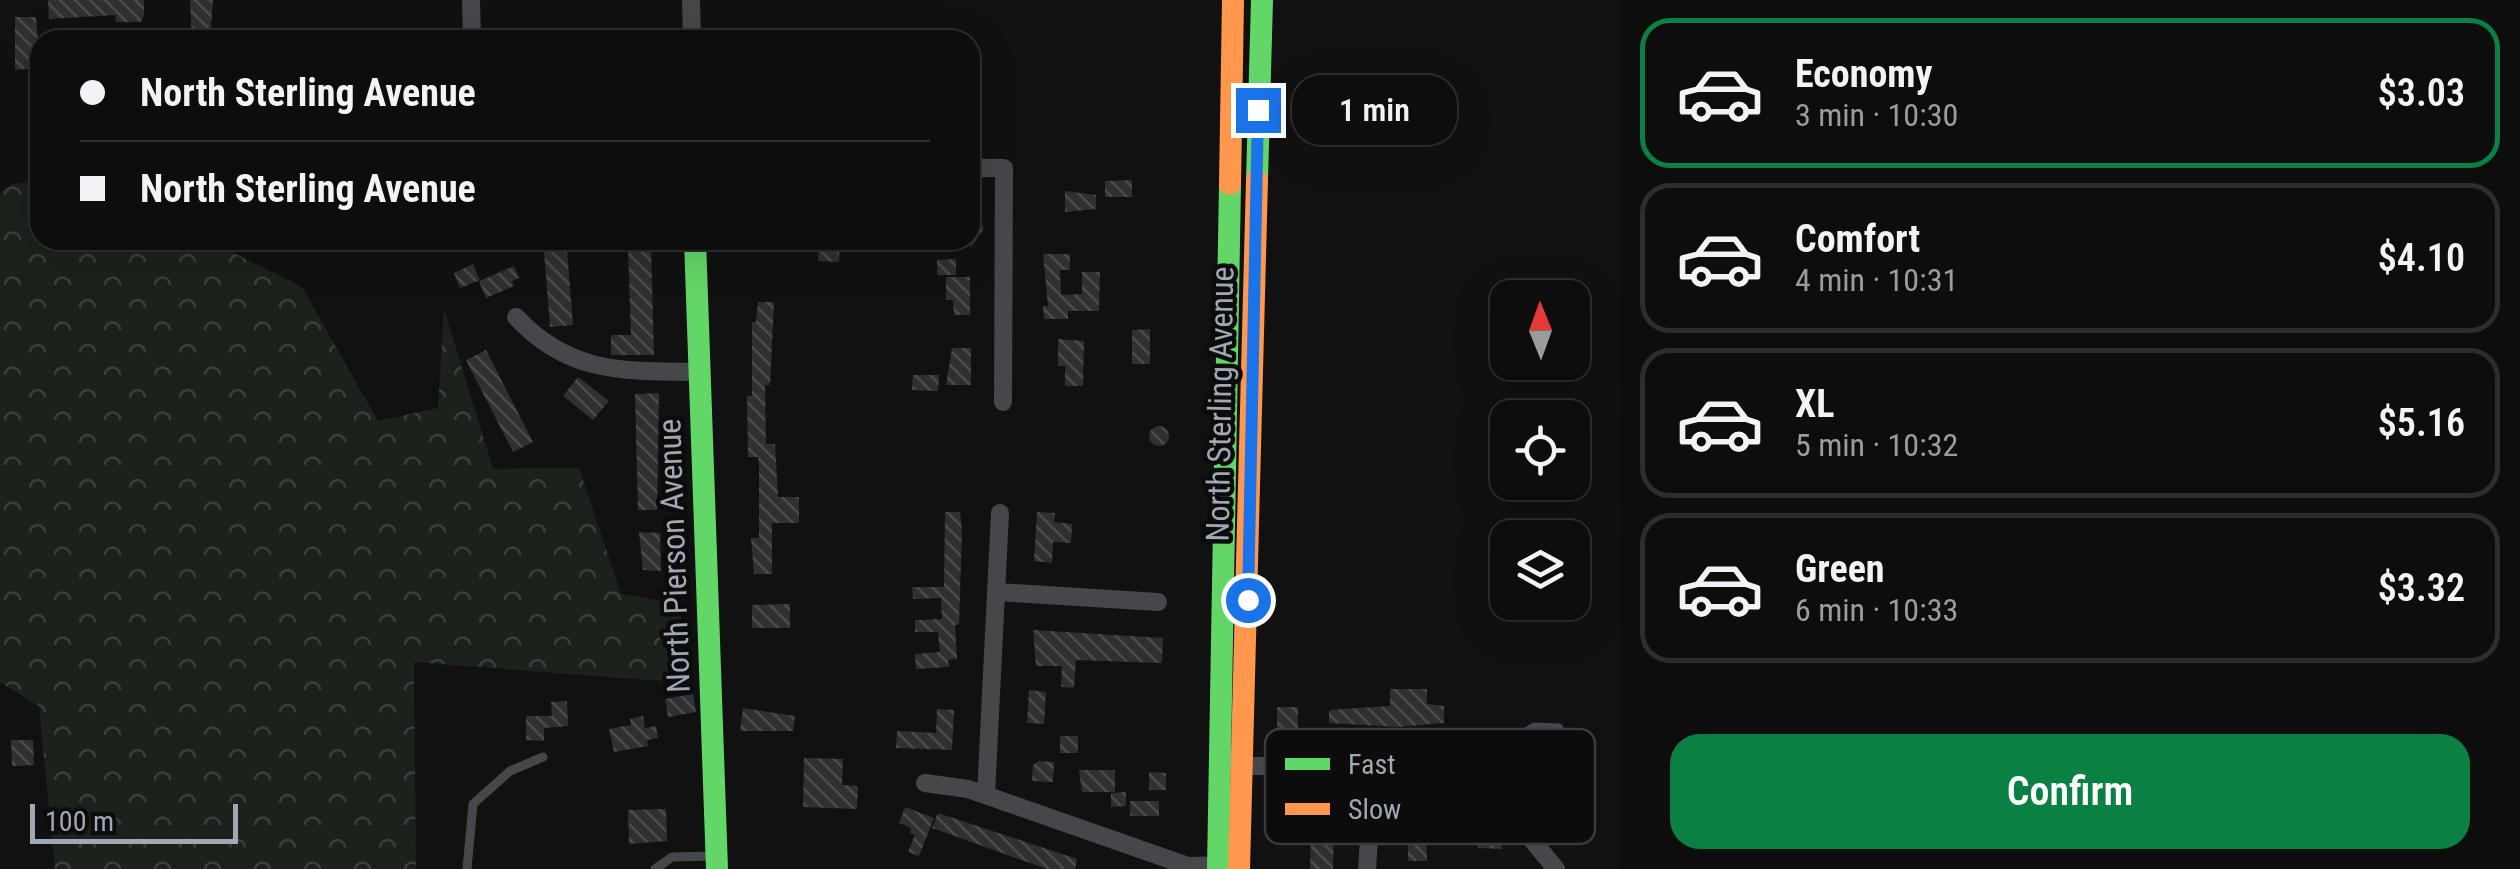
<!DOCTYPE html>
<meta charset="utf-8">
<style>
:root{--surface:#0d0d0e;--page:#161617;--text:#f1f3f6;--muted:#9a9c9e;--line:#2d2d2e;--accent:#0b8043}
body{margin:0;font-family:"Roboto Condensed",sans-serif;background:var(--page);color:var(--text);height:100vh;display:flex;flex-direction:column;font-size:38px;white-space:nowrap}
*{box-sizing:border-box;margin:0}
p{font-size:32px;color:var(--muted)}
.icon{flex:none;width:55px;height:55px;fill:none;stroke:currentColor;stroke-width:2;stroke-linecap:round;stroke-linejoin:round}
.map{position:relative;flex:1;overflow:hidden}
.details{display:flex;flex-direction:column;background:var(--surface);width:900px}
.details>*{flex:none}
.guide{position:absolute;left:30px;top:30px;width:950px;height:220px;border-radius:30px;box-shadow:0 10px 40px #0002,0 0 0 2px var(--line);display:grid;align-content:center;height:220px;padding:0 50px;background:var(--surface)}
.needle{width:65px;rotate:359deg}
.tools{position:absolute;left:1490px;top:280px;display:grid;gap:20px}
.tools a{display:grid;place-items:center;width:100px;height:100px;border-radius:20px;background:var(--surface);box-shadow:0 10px 40px #0002,0 0 0 2px var(--line);font-size:50px}
.scale{position:absolute;left:30px;bottom:25px;width:208px;box-sizing:border-box;padding-left:10px;border:5px solid #a1a8b4;border-top:0;font-size:28px;line-height:35px;white-space:nowrap;color:#a1a8b4;-webkit-text-stroke:8px #0c0c0d;paint-order:stroke}
.end{position:absolute;width:45px;height:45px;margin:-22px;border:12px solid #1a73e8;background:#fff;box-shadow:0 0 0 5px #fff}
.from{border-radius:50%}
.bubble{position:absolute;height:70px;border-radius:30px;background:var(--surface);box-shadow:0 10px 40px #0002,0 0 0 2px var(--line);font-size:32px;font-weight:600;line-height:70px;text-align:center}
.guide b{display:flex;align-items:center;gap:35px;height:95px;font-size:38px}
.guide b+b{border-top:2px solid var(--line)}
.guide i{width:25px;height:25px;background:var(--text)}
ul{padding:18px 0 0;list-style:none}
li{display:flex;align-items:center;gap:30px;height:150px;margin:0 20px 15px;padding:0 30px;border:5px solid var(--line);border-radius:30px}
li div{flex:1}
li b{display:block;font-size:38px}
li em{font-style:normal;font-weight:600}
li.on{border-color:var(--accent)}
li>.icon{width:90px;height:90px;stroke-width:1.5}
.action{display:flex;gap:20px;margin-top:auto;padding:20px 50px}
.action a{flex:1;height:115px;border-radius:30px;background:var(--accent);color:#fff;font-size:40px;font-weight:600;line-height:115px;text-align:center}
main{display:flex;flex:1;min-height:0}
.map>svg:first-child{display:block}
.forest{fill:url(#forest-crowns)}
.building{fill:url(#building-back-hatch)}
.lines{fill:none;stroke-linecap:round;stroke-linejoin:round}
.lane{stroke:#45474b;stroke-width:9}
.street{stroke:#45474b;stroke-width:18}
.fast{stroke:#63d668;stroke-width:22}
.slow{stroke:#ff974d;stroke-width:22}
.route{stroke:#1a73e8;stroke-width:12}
.labels{text-anchor:middle;stroke-width:9;stroke-linejoin:round;paint-order:stroke}
.street-label{font-size:32px;fill:#a1a8b4;stroke:#0c0c0d}
.key{fill:#0c0c0d;stroke:#393b3f;stroke-width:2.5}
.key-label{font-size:28px;fill:#a1a8b4}
</style>
<main>
<div class="map">
<svg width="1620" height="869" viewBox="0 0 1620 869">
<defs>
<pattern id="forest-crowns" width="20" height="18" patternUnits="userSpaceOnUse" patternTransform="scale(2.5)"><rect width="20" height="18" fill="#1b221c"/><path d="M2 6a3 3 0 1 1 6 0M12 15a3 3 0 1 1 6 0" fill="none" stroke="#393f3b"/></pattern>
<pattern id="building-back-hatch" width="6" height="6" patternUnits="userSpaceOnUse" patternTransform="scale(2.5)"><rect width="6" height="6" fill="#303033"/><path d="M-1 5l2 2M0 0l6 6M5-1l2 2" fill="none" stroke="#4b4b4e"/></pattern>
</defs>
<rect width="100%" height="100%" fill="#111112"/>
<path class="forest" d="M40 181V240H208L302 287 378 421 438 408 444 309 493 469 579 468 621 594 679 604 688 683 414 662 416 869H55L39 706 0 682V193L13 184Z"/>
<path class="building" d="M48 0H144V15L141 22H116L115 15 49 19Z
M190 0H213L210 40H192Z
M15 17H36L40 67 15 70Z
M1132 180V197H1105V181Z
M1065 191 1096 195V209L1065 212Z
M981 222 984 229 970 248V223Z
M819 240H840L839 262 818 261Z
M651 247 654 355H611V335H631L628 248Z
M567 250 573 325 550 327 544 251Z
M1043 254H1070V270H1060L1061 295 1082 294V272H1100L1099 311H1068V319H1044L1043 306H1048Z
M956 259V275H937V260Z
M473 264 480 280 460 288 454 273Z
M514 266 519 278 512 281 514 286 486 298 479 281Z
M946 277H970V315H954L953 300H946Z
M758 302H774L770 385H765L766 444H775L778 497H799V523H772V574H754L751 538H759V464L758 457H748L747 396H752V322H756Z
M1150 329V364H1132V330Z
M1058 339 1084 341 1083 386H1065V366H1058Z
M952 348H971V385H946Z
M486 350 533 442 513 452 466 360Z
M913 375H939L938 391 912 390Z
M578 377 609 401 593 420 563 396Z
M659 393 657 510H638L635 394Z
M1149 436a10 10 0 1 1 20 0a10 10 0 1 1-20 0Z
M945 512H960L962 531 959 624 955 625 957 659 948 660 949 667 916 669 915 654 940 652 938 632H915V620L942 619 941 598 913 599 912 587H944Z
M1037 512 1055 513 1054 522 1072 524 1071 543 1053 542 1052 563 1034 561Z
M639 532 660 533 661 571 643 570Z
M790 604V628H752V605Z
M1033 630 1163 638 1162 663 1076 660 1074 688 1061 687 1062 666H1036Z
M1390 689H1427V704L1444 706V723L1398 727 1329 723V710L1390 706Z
M1029 690 1046 692 1044 724 1027 723Z
M693 694 696 712 668 717 665 699Z
M567 701 568 726 544 728V741L526 740V716H552L551 702Z
M1277 707H1298V729H1289L1288 737H1277Z
M743 708 795 716 793 731H740Z
M937 709 954 710 952 750 896 748 897 731 936 733Z
M643 716 645 728 656 726 658 738 647 740 648 746 614 752 609 729 631 725 630 719Z
M1060 736H1078V753H1060Z
M11 740H33L34 765 12 766Z
M804 758 843 759 842 785 858 786 857 809 803 807Z
M1039 761 1054 762 1053 782 1032 781 1033 765Z
M1079 770H1115V792H1082Z
M1149 772 1166 773V790H1149Z
M1334 784 1339 835H1334L1333 869H1310L1311 835 1316 826 1314 785Z
M1126 792V806L1111 807V793Z
M1130 801H1159V816H1130Z
M1408 803H1425L1427 861H1408Z
M905 807 934 818 919 856 908 852 915 835 910 833 911 828 899 823Z
M666 809 667 841 629 844 628 810Z
M938 813 1077 859 1075 869H1047L932 828Z
M1477 826H1493V833H1501L1502 849 1478 848Z"/>
<g class="lines">
<path class="lane" d="M1471 766 1534 727 1559 728
M467 869 473 804 510 771 543 757
M655 869 672 857 714 856"/>
<path class="street" d="M471 0 472 40
M691 0 692 40
M970 168H1004L1003 402
M516 317C570 375 626 371 700 372
M998 592 1158 602
M1230 766H1471L1556 869
M925 783 968 789 1188 866 1229 865
M986 795 1000 513
M1367 869 1374 765"/>
<path class="fast" d="M1257 180 1262 0
M695 240 717 869
M1218 869 1230 184"/>
<path class="slow" d="M1230 184 1233 0
M1239 869 1257 180"/>
</g>
<g class="lines">
<path class="route" d="M1248 600 1258 110"/>
</g>
<g class="labels">
<g class="street-label">
<text transform="translate(1220 404) rotate(-89)" y="11">North Sterling Avenue</text>
<text transform="translate(674 556) rotate(-92)" y="11">North Pierson Avenue</text>
</g>
</g>
<rect x="1265" y="729" width="330" height="115" rx="15" class="key"/>
<rect x="1285" y="758" width="45" height="12" fill="#63d668"/>
<rect x="1285" y="803" width="45" height="12" fill="#ff974d"/>
<g class="key-label">
<text x="1348" y="774">Fast</text>
<text x="1348" y="819">Slow</text>
</g>
</svg>
<div class="tools">
<a><svg class="needle" viewBox="-14 -14 28 28"><path d="M0-13l5 13h-10z" fill="#e53935"/><path d="M0 13l5-13h-10z" fill="#9a9c9e"/></svg></a>
<a><svg class="icon" aria-label="locate" viewBox="0 0 24 24"><circle cx="12" cy="12" r="6"/><path d="M12 2v4M12 18v4M2 12h4M18 12h4"/></svg></a>
<a><svg class="icon" aria-label="layers" viewBox="0 0 24 24"><path d="M12 4l9 5-9 5-9-5zM3 14l9 5 9-5"/></svg></a>
</div>
<div class="scale">100 m</div>
<i class="end from" style="left:1248px;top:600px"></i>
<i class="end" style="left:1258px;top:110px"></i>
<div class="bubble" style="left:1292px;top:75px;width:165px">1 min</div>
<div class="guide">
<b><i class="from"></i>North Sterling Avenue</b>
<b><i></i>North Sterling Avenue</b>
</div>
</div>
<section class="details">
<ul>
<li class="on"><svg class="icon" aria-label="car" viewBox="0 0 24 24"><path d="M5 17H2v-5l4-1 3-4h7l3 4 3 1v5h-3M9 17h6M6 11h13"/><circle cx="7" cy="17" r="2"/><circle cx="17" cy="17" r="2"/></svg><div><b>Economy</b><p>3 min · 10:30</p></div><em>$3.03</em></li>
<li><svg class="icon" aria-label="car" viewBox="0 0 24 24"><path d="M5 17H2v-5l4-1 3-4h7l3 4 3 1v5h-3M9 17h6M6 11h13"/><circle cx="7" cy="17" r="2"/><circle cx="17" cy="17" r="2"/></svg><div><b>Comfort</b><p>4 min · 10:31</p></div><em>$4.10</em></li>
<li><svg class="icon" aria-label="car" viewBox="0 0 24 24"><path d="M5 17H2v-5l4-1 3-4h7l3 4 3 1v5h-3M9 17h6M6 11h13"/><circle cx="7" cy="17" r="2"/><circle cx="17" cy="17" r="2"/></svg><div><b>XL</b><p>5 min · 10:32</p></div><em>$5.16</em></li>
<li><svg class="icon" aria-label="car" viewBox="0 0 24 24"><path d="M5 17H2v-5l4-1 3-4h7l3 4 3 1v5h-3M9 17h6M6 11h13"/><circle cx="7" cy="17" r="2"/><circle cx="17" cy="17" r="2"/></svg><div><b>Green</b><p>6 min · 10:33</p></div><em>$3.32</em></li>
</ul>
<div class="action"><a>Confirm</a></div>
</section>
</main>
